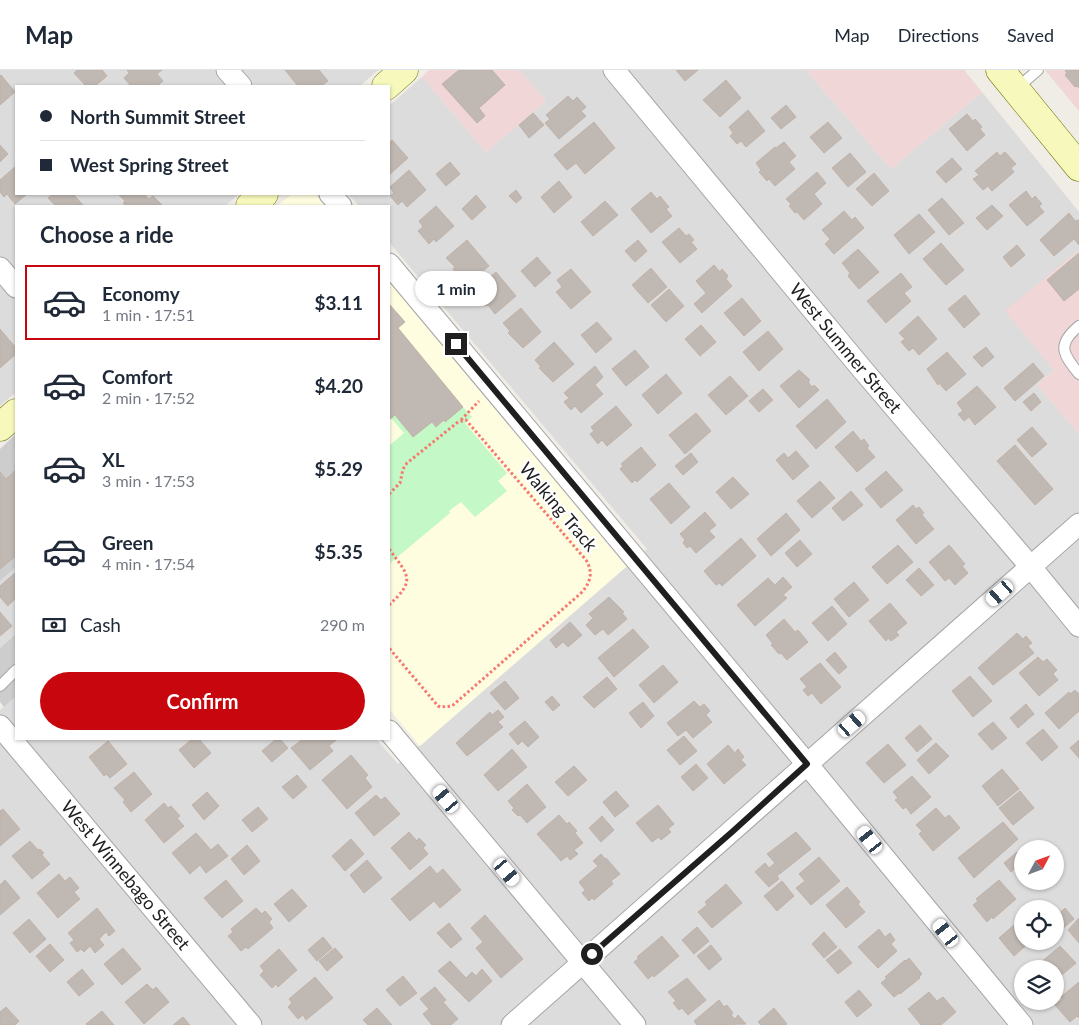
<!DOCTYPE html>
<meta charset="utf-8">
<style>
:root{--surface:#fff;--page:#f6f6f7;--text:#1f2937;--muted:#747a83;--line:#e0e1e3;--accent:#c8060d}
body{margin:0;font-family:Lato,sans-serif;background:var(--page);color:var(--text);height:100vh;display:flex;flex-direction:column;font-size:19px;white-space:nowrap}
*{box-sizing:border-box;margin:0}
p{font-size:16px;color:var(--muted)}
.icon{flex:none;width:28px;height:28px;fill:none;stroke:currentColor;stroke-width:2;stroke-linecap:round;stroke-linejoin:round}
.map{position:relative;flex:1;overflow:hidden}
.side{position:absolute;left:15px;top:135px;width:375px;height:535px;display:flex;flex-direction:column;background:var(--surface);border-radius:0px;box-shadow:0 1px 4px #0004}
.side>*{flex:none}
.hud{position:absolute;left:15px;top:15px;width:375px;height:110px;border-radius:0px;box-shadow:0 1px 4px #0004;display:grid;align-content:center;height:110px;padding:0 25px;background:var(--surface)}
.needle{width:32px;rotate:49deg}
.fabs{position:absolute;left:1014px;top:770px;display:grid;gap:10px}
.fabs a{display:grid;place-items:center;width:50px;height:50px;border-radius:50%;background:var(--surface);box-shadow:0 1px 4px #0004;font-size:25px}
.end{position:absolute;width:22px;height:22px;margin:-11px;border:6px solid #1f1f1f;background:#fff;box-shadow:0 0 0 2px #fff}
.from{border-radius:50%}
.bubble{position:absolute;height:35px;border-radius:18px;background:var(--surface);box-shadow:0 1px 4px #0004;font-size:16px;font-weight:700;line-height:35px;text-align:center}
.car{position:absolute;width:15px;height:30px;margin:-15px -8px;border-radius:6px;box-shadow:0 0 4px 1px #0007;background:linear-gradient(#fff 24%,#345 0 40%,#fff 0 76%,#345 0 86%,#fff 0)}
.hud b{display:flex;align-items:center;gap:18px;height:48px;font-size:19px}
.hud b+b{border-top:1px solid var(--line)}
.hud i{width:12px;height:12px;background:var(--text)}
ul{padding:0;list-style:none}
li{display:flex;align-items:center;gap:15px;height:75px;margin:0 10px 8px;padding:0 15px;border:2px solid transparent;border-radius:0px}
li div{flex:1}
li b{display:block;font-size:19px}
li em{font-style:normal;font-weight:700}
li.current{border-color:var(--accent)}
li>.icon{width:45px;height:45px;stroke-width:1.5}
h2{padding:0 25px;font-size:22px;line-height:60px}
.pay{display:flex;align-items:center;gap:12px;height:55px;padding:0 25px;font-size:19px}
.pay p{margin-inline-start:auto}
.action{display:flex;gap:10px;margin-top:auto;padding:10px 25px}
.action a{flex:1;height:58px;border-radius:30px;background:var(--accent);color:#fff;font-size:20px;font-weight:700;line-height:58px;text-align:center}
header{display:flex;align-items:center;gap:30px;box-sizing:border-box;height:70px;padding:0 25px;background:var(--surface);border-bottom:1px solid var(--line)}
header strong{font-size:24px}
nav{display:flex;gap:28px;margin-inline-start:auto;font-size:18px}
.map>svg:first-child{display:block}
.residential{fill:#dddcdc;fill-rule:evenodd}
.commercial{fill:#f0d6d6}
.education{fill:#fefde0}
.religious{fill:#cdcdcd}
.park{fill:#c4f8c6}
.building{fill:#c0b8b2;stroke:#c1b2a8}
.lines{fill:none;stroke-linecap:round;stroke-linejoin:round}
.lane-casing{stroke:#a6a6a6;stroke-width:12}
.street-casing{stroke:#a6a6a6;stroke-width:23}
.secondary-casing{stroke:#6d7408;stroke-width:29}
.path{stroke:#f67971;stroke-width:3;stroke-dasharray:2.5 2.5;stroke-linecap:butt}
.lane{stroke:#fff;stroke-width:10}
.street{stroke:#fff;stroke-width:21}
.secondary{stroke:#f7f8bc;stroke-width:28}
.route{stroke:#1f1f1f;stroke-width:6}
.labels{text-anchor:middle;stroke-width:4.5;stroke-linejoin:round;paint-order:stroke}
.street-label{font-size:18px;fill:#1f1f1f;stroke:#fff}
</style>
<header>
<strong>Map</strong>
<nav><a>Map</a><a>Directions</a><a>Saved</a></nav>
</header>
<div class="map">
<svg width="1079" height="955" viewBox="0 0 1079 955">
<rect width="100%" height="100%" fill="#f0ece6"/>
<path class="residential" d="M0 0H378L360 16H16V124H239L225 136H16V322L0 336Z
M519 0H806L891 99 982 22 1079 142V180L1006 241 1054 300 1037 315 1079 364V955H0V640L16 626V669H376L398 694 647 479 389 172V136H359L348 124H389V36L422 7 486 82 546 31ZM1022 779H1055V811H1022ZM1022 839H1055V871H1022ZM1022 899H1055V931H1022Z
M16 497V564L0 578V511Z"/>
<path class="commercial" d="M429 0H519L546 31 486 82 422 7Z
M806 0H964L982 22 891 99Z
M1045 0H1079V41Z
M1079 180V364L1037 315 1054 300 1005 241Z"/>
<path class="education" d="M292 124H315L326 136H277Z
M389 212 626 497 420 676 389 639Z"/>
<path class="religious" d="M16 364V497L0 511V379Z
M16 564V626L4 637 0 632V578Z"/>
<path class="park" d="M463 337 472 347 465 353 507 403 498 411 507 421 475 447 461 432 449 441 450 443 389 494V376L404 363 391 348 395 345 432 352 436 357Z"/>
<path class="building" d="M77 0H102L107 6 95 16H86L74 3Z
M127 0H162L157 4 163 11 157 16H131L124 8 129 3Z
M285 0H319L328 11 321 16H298Z
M459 0H492L505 15 479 38 485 46 477 53 442 14Z
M676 0H698L685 11Z
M1067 0H1079V18L1077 16 1075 17 1065 5 1067 3 1065 1Z
M1 5 15 22 0 35V6Z
M726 10 741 28 720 47 703 30Z
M568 26 573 31 577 27 586 37 581 41 586 46 559 69 545 53 550 49 546 45Z
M786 35 796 47 781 59 771 48Z
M748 40 765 61 746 77 741 71 737 74 730 66 733 63 729 57Z
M533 43 544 55 529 68 519 55Z
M967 44 973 51 975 49 982 57 980 59 985 65 967 81 949 59Z
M594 52 615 78 585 104 576 93 567 100 554 85Z
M828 52 842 68 824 83 810 67Z
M392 70 408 88 389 105V73Z
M784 72 796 86 789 92 795 99 775 116 769 109 767 111 759 102 761 100 756 93 775 77 776 78Z
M0 75 8 84 0 92Z
M997 82 1000 86 1005 82 1016 94 1011 98 1014 102 992 121 988 116 983 120 973 109 979 105 975 101Z
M850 83 866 102 848 117 832 98Z
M952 88 962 99 946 113 936 102Z
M450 92 460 104 446 116 436 104Z
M16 96V124H27L15 134 7 124 4 127 0 122V110Z
M409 100 426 120 407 137 402 131 398 135 390 126 394 123 390 117Z
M817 102 826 113 814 124 822 134 804 150 797 142 795 143 789 136 791 134 786 129Z
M874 103 889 121 872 136 856 119Z
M559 111 572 127 554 143 541 127Z
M516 120 522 128 516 133 509 126Z
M1026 121 1032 129 1035 126 1042 134 1039 136 1044 142 1027 156 1009 135Z
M651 122 657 129 660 126 669 137 666 139 672 146 651 163 631 139Z
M53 124H73L84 136H56L48 128Z
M118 124H144L149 129 153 126 163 136H126L123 133 125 131Z
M476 125 486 137 472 150 462 139Z
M942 128 964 153 949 165 928 140Z
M605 131 618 145 593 166 581 152Z
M992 135 1003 146 987 160 976 148Z
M436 136 454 156 436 172 434 169 429 174 418 161 423 157 419 151Z
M844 141 852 150 855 147 864 158 834 184 825 174 830 169 822 160Z
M1069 143 1075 151 1079 150V175L1074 169 1054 186 1040 170Z
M919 144 935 162 909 184 894 165Z
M679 158 686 166 689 164 694 170 691 172 697 179 680 193 662 172Z
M467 170 489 196 468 214 466 211 464 213 453 199 455 197 446 188Z
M638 170 647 181 635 192 625 181Z
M941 173 964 200 946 215 923 189Z
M1017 175 1025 185 1011 197 1003 187Z
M858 179 879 202 859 219 848 206 850 203 842 193Z
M1079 183V219L1064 231 1047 210Z
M537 187 551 203 535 217 521 201Z
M714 195 720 202 722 199 728 206 726 209 732 216 702 243 694 234 706 223 696 211Z
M651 198 667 217 648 233 632 215Z
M571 199 591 222 571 239 556 222 562 217 557 210Z
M496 202 516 226 495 244 488 235 486 236 480 230 482 228 475 220Z
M901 203 912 217 904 223 911 231 886 253 867 231Z
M669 219 684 236 666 252 651 235Z
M965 225 980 244 964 258 948 239Z
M742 228 761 251 744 266 724 243Z
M390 235 405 252 398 258 463 337 445 352 444 350 436 357 432 352 413 367 395 345 389 350V236Z
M521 238 541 262 523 278 508 263 510 261 503 253Z
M918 246 937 269 919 285 913 278 909 281 901 272 905 269 899 263Z
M597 252 612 269 596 283 581 265Z
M701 255 716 272 700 286 685 269Z
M0 259 16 278V284L0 298Z
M768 261 783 279 759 301 743 282Z
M554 272 574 294 553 312 539 298 541 297 535 290Z
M986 277 994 287 982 297 973 287Z
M635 280 649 297 626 316 612 299Z
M947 282 966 304 946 321 939 313 938 315 927 299Z
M1033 293 1044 306 1015 331 1004 318Z
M595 296 603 307 595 315 603 324 581 343 575 336 571 340 564 332 569 328 564 323Z
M799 300 810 310 808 312 812 317 814 315 819 320 799 338 780 316Z
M666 304 682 323 658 344 642 325Z
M730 306 748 326 726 345 708 325Z
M977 316 996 337 975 355 969 347 964 351 958 344 963 341 957 333Z
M763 319 773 330 759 342 749 331Z
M1034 323 1041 332 1031 341 1023 332Z
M827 329 846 352 816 379 796 356Z
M616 336 632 355 607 376 602 370 598 374 590 364 594 361 591 357Z
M696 343 711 361 685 384 669 365Z
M1032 357 1047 374 1032 387 1017 370Z
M853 361 861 371 864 369 869 376 867 378 875 387 857 402 835 377Z
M1015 375 1053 419 1035 435 997 391Z
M641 377 656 395 637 412 635 410 632 413 620 399 623 396 621 394Z
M796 381 809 396 793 410 776 390 784 383 788 388Z
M691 383 698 392 683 405 675 396Z
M16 400V486L0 499V402L6 409Z
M886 401 903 420 881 438 865 419Z
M733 407 749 424 731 439 716 422Z
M820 411 835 428 812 448 797 431Z
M669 413 690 437 671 454 650 429Z
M851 421 863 435 843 451 832 438Z
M913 435 916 439 919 437 924 443 922 445 934 459 916 474 896 450Z
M705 442 716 455 709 461 715 467 696 483 690 476 687 478 683 473 685 470 680 464Z
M786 443 800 460 771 486 757 469Z
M741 468 756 486 722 516 720 513 716 515 704 501Z
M800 470 812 484 797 497 785 483Z
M898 475 913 492 887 514 872 497Z
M949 475 965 494 962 496 968 503 955 515 949 508 945 511 929 492Z
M919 498 934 515 921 526 906 510Z
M15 503 16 505V528L8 536 0 527V516Z
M783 507 792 517 783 525 787 528 755 556 737 535 768 508 775 515Z
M854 512 869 530 849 547 834 529Z
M609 527 624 542 622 543 627 549 608 565 603 559 595 565 586 555 593 548 589 544Z
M890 533 907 553 896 562 899 565 891 571 888 568 886 571 869 551Z
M832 536 847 554 828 571 812 553Z
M0 542 12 556 0 566Z
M784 549 795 562 798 560 808 572 787 590 781 583 779 584 771 575 773 574 766 565Z
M570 552 582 565 568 577 563 572 556 578 550 570Z
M633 559 649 577 614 607 598 588Z
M1017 563 1023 569 1026 566 1032 573 1028 576 1034 583 993 615 978 598Z
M835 582 847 597 839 604 826 590Z
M1038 587 1043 592 1047 589 1057 600 1053 604 1058 610 1039 626 1019 603Z
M820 593 841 617 821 634 812 623 808 626 803 620 807 617 800 609Z
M663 595 678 612 654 633 639 615Z
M970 606 992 631 973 647 952 621Z
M607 607 617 619 594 638 583 627Z
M505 611 519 628 505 640 490 623Z
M1075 620 1079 624V641L1059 659 1045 643 1069 622 1070 624Z
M552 626 560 635 553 641 545 632Z
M694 631 700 637 704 634 710 641 706 645 712 652 693 668 686 660 678 666 667 653Z
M643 632 654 646 641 658 629 643Z
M1026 634 1034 644 1018 658 1010 648Z
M498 640 504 647 498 652 503 657 467 686 456 673 490 642 492 645Z
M525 651 539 667 528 677 522 671 518 675 509 664Z
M993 652 1007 668 992 680 978 664Z
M920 655 932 669 917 682 905 668Z
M1043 659 1058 677 1042 691 1026 673Z
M684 666 697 681 680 695 667 680Z
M192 669H199L211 683 194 698 179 680Z
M276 669H280L288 678 272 692 262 681Z
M303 669H335L336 670 329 676 333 681 310 700 291 678Z
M1079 670V688L1070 678Z
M108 671 127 694 110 708 106 704 104 706 89 687Z
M936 673 949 686 929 704 917 690Z
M888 674 906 695 884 713 866 693Z
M728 675 735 683 738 679 744 687 741 690 746 695 724 714 707 694Z
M512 679 527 697 498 721 484 705Z
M351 685 368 705 365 708 372 717 347 739 322 710Z
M696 694 708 708 693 721 681 707Z
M574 696 587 710 568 726 555 712Z
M1002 699 1019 719 998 736 982 716Z
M134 702 152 724 131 742 123 732 125 730 114 718Z
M297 705 307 717 293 729 282 717Z
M912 706 931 727 911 744 906 737 903 739 895 730 898 728 893 722Z
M527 714 546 737 527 753 520 745 518 746 512 740 514 738 508 731Z
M616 721 629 736 615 747 603 732Z
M1020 721 1034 738 1013 755 999 738Z
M207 722 219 736 204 750 192 735Z
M376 725 381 730 385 727 400 744 374 766 355 743Z
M164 733 168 738 171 736 180 746 177 748 184 756 164 773 145 750Z
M658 735 674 754 668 759 671 762 661 770 659 767 652 772 636 753Z
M258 737 268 749 252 762 242 750Z
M936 738 945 748 949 745 960 758 933 781 919 764 922 761 916 755Z
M3 739 20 759 0 776V741Z
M559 745 567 754 569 752 577 761 575 763 583 773 574 780 578 784 570 790 567 786 561 791 537 764Z
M602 746 614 760 601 772 589 758Z
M1003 752 1018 769 974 808 958 788Z
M409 762 417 771 419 768 426 775 423 778 428 784 410 800 391 778Z
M796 762 811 779 777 806 779 809 769 817 755 802 765 793 769 798 775 793 767 784Z
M196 763 211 780 218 774 228 786 206 803 200 795 190 804 172 783Z
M351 769 364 784 345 801 332 786Z
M30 771 38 780 40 779 44 783 42 785 50 794 32 809 12 786Z
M247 775 260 791 244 805 231 789Z
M1017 782 1022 788V792L1011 802 1004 793Z
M601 784 605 789 606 788 620 804 611 811 613 814 594 830 592 828 589 831 582 823 585 820 579 812 598 796 593 791Z
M819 787 840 811 811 835 796 818 805 811 799 804Z
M367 790 382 808 364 823 350 805Z
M430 796 437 804 443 799 461 820 440 838 434 831 410 851 391 829Z
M59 804 65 811 70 807 79 818 74 822 80 829 58 848 37 823Z
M5 810 20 828 0 845V815Z
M226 810 243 831 222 848 204 828Z
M999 810 1016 829 993 849 992 847 987 852 973 835 978 831 976 829Z
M782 811 794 826 777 841 764 826Z
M726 814 742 833 712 858 698 842 707 835 705 832Z
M847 817 860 832 858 834 865 842 846 858 826 835Z
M292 819 307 836 289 852 274 834Z
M97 838 115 861 109 866 106 862 99 869 104 875 95 883 90 876 84 882 81 879 77 882 70 873 74 870 68 863Z
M256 838 262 844 265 841 272 849 269 852 273 858 248 879 246 877 241 881 228 866 233 862 231 859Z
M1065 838 1074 849 1061 860 1055 854V847Z
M485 845 523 889 501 908 476 878 483 872 471 858Z
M1022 848V871H1031L1014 886 999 868Z
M1079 848V873L1068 860Z
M29 849 46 869 30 883 13 863Z
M449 853 462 869 451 878 437 863Z
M697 857 709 871 694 884 682 870Z
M879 859 885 867 890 863 895 870 891 874 897 881 878 898 858 877Z
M824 862 837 877 824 888 812 874Z
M662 866 679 886 654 907 653 905 648 909 634 892 639 888 637 887Z
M323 867 332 878 317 891 308 880Z
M50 874 64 890 50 902 36 886Z
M711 875 722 889 709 900 697 886Z
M1060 876 1076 893 1055 911V899H1033Z
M123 878 141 899 122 915 104 894Z
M335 878 343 887 327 901 319 891Z
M279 879 297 900 278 917 276 914 272 918 260 905 264 901 260 896Z
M840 879 852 893 838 904 826 890Z
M909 888 922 904 919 907 920 908 900 924 899 923 894 927 881 913 887 908 885 907 905 890 906 891Z
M450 891 466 908 472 902 476 906 482 899 492 911 469 932 438 901Z
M82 899 94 914 79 926 67 912Z
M403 906 417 923 400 936 386 920Z
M315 907 333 928 306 950 303 945 298 949 288 937 292 933 289 929Z
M687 908 706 930 688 945 682 938 679 940 673 933 676 931 668 922Z
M1079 912V948L1077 946 1070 952 1055 935 1062 929 1061 927Z
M147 914 153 920 156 917 169 932 144 954 125 932Z
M435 917 446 930 443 932 458 949 451 955H432L423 944 429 939 420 929Z
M859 920 872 935 857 947 845 932Z
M929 922 937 931 943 927 956 942 941 955H921L908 939Z
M719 930 724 937 727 935 733 943 731 945 735 949 738 945 746 954 697 955 694 951Z
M6 937 19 951 15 955H0V942Z
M377 938 392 955H368L363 950Z
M774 938 787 954 786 955H761L758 952Z
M102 941 114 955H87L86 954Z
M183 947 190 955H173Z"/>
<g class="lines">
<defs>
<path id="lane" d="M1016 19 1038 0
M1079 256C1056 275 1063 284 1079 304
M0 616 16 600"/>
<g id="street">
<path d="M227 0 241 16"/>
<path id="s1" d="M614 0 862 299 1030 496 1079 556"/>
<path d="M330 124 341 136"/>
<path d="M389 194 807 694 1022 955"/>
<path d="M0 198 16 217"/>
<path id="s2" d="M0 656 251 955"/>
<path d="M389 661 635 955"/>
<path d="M512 955 1079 454"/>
</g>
<path id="secondary" d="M1000 0 1079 97
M386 16 404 0
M250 136 264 124
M0 357 16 343"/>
</defs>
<use href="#lane" class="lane-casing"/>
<use href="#street" class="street-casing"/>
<use href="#secondary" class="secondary-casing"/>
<path class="path" d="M461 350 479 331
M389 424 400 413 403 399 407 393 458 352 466 350 586 490C594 503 590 514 580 524L452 636 441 637 438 636 389 578
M389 479C409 506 416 510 389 535"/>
<use href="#lane" class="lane"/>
<use href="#street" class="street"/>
<use href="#secondary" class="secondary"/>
</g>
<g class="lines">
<path class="route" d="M456 274 807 694 732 762 592 884"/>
</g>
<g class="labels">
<g class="street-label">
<text dy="6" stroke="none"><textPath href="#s1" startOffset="362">West Summer Street</textPath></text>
<text transform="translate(558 437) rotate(50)" y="6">Walking Track</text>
<text dy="6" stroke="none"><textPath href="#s2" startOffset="195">West Winnebago Street</textPath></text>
</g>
</g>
</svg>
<div class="fabs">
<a><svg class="needle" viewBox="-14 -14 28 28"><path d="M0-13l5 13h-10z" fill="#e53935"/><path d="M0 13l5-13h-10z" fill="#747a83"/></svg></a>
<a><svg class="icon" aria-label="locate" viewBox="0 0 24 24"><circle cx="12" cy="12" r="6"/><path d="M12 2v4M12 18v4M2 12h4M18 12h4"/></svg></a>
<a><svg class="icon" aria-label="layers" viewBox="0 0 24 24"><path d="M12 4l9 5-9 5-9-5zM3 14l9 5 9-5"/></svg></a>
</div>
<i class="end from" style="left:592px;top:884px"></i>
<i class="end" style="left:456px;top:274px"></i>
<div class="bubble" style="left:415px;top:201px;width:82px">1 min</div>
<i class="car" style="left:1000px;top:523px;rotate:229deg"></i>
<i class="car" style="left:852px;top:654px;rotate:49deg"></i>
<i class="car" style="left:446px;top:729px;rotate:320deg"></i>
<i class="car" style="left:870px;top:770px;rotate:321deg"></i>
<i class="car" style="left:507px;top:802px;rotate:140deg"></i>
<i class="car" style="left:946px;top:863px;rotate:321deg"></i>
<div class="hud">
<b><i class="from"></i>North Summit Street</b>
<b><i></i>West Spring Street</b>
</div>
<section class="side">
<h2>Choose a ride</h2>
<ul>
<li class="current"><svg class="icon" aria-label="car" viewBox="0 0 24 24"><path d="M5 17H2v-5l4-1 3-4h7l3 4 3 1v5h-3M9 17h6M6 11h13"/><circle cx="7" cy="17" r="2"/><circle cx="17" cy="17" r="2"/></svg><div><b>Economy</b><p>1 min · 17:51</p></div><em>$3.11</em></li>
<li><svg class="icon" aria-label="car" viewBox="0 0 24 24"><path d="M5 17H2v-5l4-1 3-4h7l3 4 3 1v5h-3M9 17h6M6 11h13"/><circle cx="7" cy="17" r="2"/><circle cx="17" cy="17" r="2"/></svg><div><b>Comfort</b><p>2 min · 17:52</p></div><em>$4.20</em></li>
<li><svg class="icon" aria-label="car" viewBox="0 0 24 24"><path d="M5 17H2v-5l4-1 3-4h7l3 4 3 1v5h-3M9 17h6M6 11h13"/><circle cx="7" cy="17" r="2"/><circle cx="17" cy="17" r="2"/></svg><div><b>XL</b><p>3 min · 17:53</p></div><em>$5.29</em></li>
<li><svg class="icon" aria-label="car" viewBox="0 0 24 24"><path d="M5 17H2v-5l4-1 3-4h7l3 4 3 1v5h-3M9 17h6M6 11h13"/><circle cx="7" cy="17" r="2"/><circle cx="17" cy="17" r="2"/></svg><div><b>Green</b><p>4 min · 17:54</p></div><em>$5.35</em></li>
</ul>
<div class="pay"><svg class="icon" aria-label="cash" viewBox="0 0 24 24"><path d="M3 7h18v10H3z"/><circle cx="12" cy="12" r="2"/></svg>Cash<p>290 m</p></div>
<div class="action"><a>Confirm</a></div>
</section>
</div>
